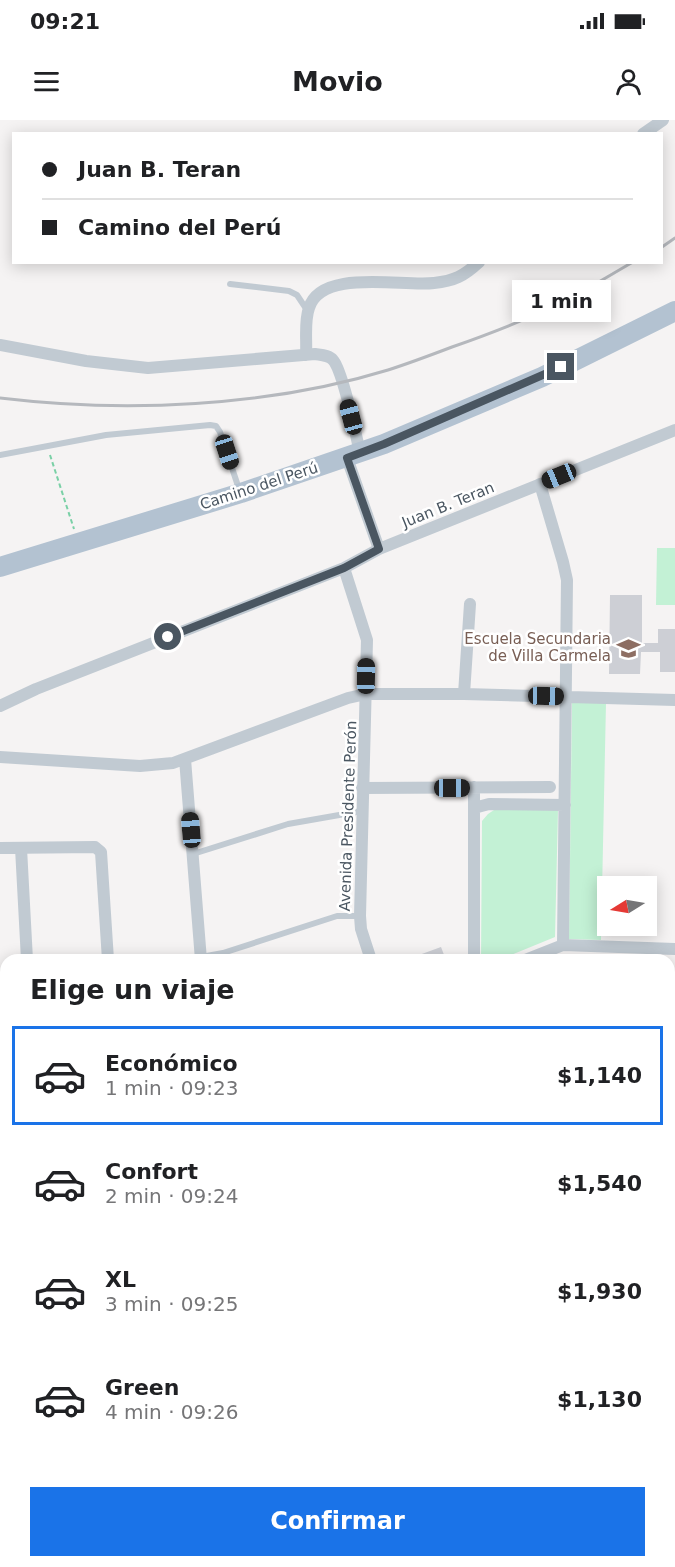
<!DOCTYPE html>
<html lang="es">
<meta charset="utf-8">
<style>
:root{--surface:#fff;--page:#f6f6f6;--text:#202124;--muted:#757577;--line:#e0e0e0;--accent:#1a73e8}
body{margin:0;font-family:"DejaVu Sans",sans-serif;background:var(--page);color:var(--text);height:100vh;display:flex;flex-direction:column;font-size:22px;white-space:nowrap}
*{box-sizing:border-box;margin:0}
p{font-size:20px;color:var(--muted)}
.icon{flex:none;width:33px;height:33px;fill:none;stroke:currentColor;stroke-width:2;stroke-linecap:round;stroke-linejoin:round}
.map{position:relative;flex:1;overflow:hidden}
.sheet{position:absolute;left:0px;top:834px;width:675px;height:614px;display:flex;flex-direction:column;background:var(--surface);border-radius:18px 18px 0 0;box-shadow:0 3px 15px #0003}
.sheet>*{flex:none}
.top-card{position:absolute;left:12px;top:12px;width:651px;height:132px;border-radius:0px;box-shadow:0 3px 15px #0003;display:grid;align-content:center;height:132px;padding:0 30px;background:var(--surface)}
.needle{width:39px;rotate:259deg}
.controls{position:absolute;left:597px;top:756px;display:grid;gap:12px}
.controls a{display:grid;place-items:center;width:60px;height:60px;border-radius:0px;background:var(--surface);box-shadow:0 3px 15px #0003;font-size:30px}
.end{position:absolute;width:27px;height:27px;margin:-14px;border:8px solid #4a5661;background:#fff;box-shadow:0 0 0 3px #fff}
.from{border-radius:50%}
.bubble{position:absolute;height:42px;border-radius:0px;background:var(--surface);box-shadow:0 3px 15px #0003;font-size:20px;font-weight:700;line-height:42px;text-align:center}
.car{position:absolute;width:18px;height:36px;margin:-18px -9px;border-radius:8px;box-shadow:0 0 4px 2px #0007;background:linear-gradient(#222 24%,#8ab4d8 0 40%,#222 0 76%,#8ab4d8 0 86%,#222 0)}
.top-card b{display:flex;align-items:center;gap:21px;height:57px;font-size:22px}
.top-card b+b{border-top:2px solid var(--line)}
.top-card i{width:15px;height:15px;background:var(--text)}
ul{padding:0;list-style:none}
li{display:flex;align-items:center;gap:18px;height:99px;margin:0 12px 9px;padding:0 18px;border:3px solid transparent;border-radius:0px}
li div{flex:1}
li b{display:block;font-size:22px}
li em{font-style:normal;font-weight:700}
li.on{border-color:var(--accent)}
li>.icon{width:54px;height:54px;stroke-width:1.5}
h2{padding:0 30px;font-size:27px;line-height:72px}
.action{display:flex;gap:12px;margin-top:auto;padding:12px 30px}
.action a{flex:1;height:69px;border-radius:0px;background:var(--accent);color:#fff;font-size:24px;font-weight:700;line-height:69px;text-align:center}
.status{display:flex;justify-content:space-between;align-items:center;height:42px;padding:0 30px;background:var(--surface);direction:ltr}
.status svg{height:16px;fill:currentColor}
header{display:flex;justify-content:space-between;align-items:center;height:78px;padding:0 30px;background:var(--surface);font-size:27px;font-weight:700}
.map>svg:first-child{display:block}
.green{fill:#c3f1d5}
.building{fill:#cdcfd5}
.lines{fill:none;stroke-linecap:round;stroke-linejoin:round}
.path{stroke:#7ad0a6;stroke-width:2;stroke-dasharray:4.5 3;stroke-linecap:butt}
.service{stroke:#c1cad2;stroke-width:6}
.minor{stroke:#c1cad2;stroke-width:12}
.primary{stroke:#b3c2d1;stroke-width:20}
.rail{stroke:#b5b8bd;stroke-width:3}
.route{stroke:#4a5661;stroke-width:8}
.labels{text-anchor:middle;stroke-width:5;stroke-linejoin:round;paint-order:stroke}
.street-label{font-size:15px;fill:#4a5661;stroke:#fff}
.education-label{font-size:15px;fill:#785e54;stroke:#fff;text-anchor:end}
</style>
<div class="status"><b>09:21</b><svg viewBox="0 0 49 12"><path d="M0 12V9h3v3zM5 12V6h3v6zM10 12V3h3v9zM15 12V0h3v12zM26 1h20v11H26zM47 4h2v5h-2z"/></svg></div>
<header><svg class="icon" aria-label="menu" viewBox="0 0 24 24"><path d="M4 6h16M4 12h16M4 18h16"/></svg>Movio<svg class="icon" aria-label="person" viewBox="0 0 24 24"><circle cx="12" cy="8" r="4"/><path d="M4 21q1-7 8-7t8 7"/></svg></header>
<div class="map">
<svg width="675" height="1447" viewBox="0 0 675 1447">
<rect width="100%" height="100%" fill="#f5f3f3"/>
<path class="green" d="M657 428H675V485H656Z
M572 583H606L601 820 569 819Z
M494 690H558L555 817 499 840H481L482 701 488 694Z"/>
<path class="building" d="M610 475H642V523H658V509H675V552H660V532H641L640 554H609Z
M441 827 446 840H408V839Z"/>
<g class="lines">
<path class="path" d="M50 335 74 409"/>
<path class="service" d="M230 164 289 171 297 175 307 190
M0 335 106 315 210 305 216 306 220 312 239 369
M193 734 288 704 362 691
M201 837 223 833 337 796H360
M669 1280H675
M669 1370H675"/>
<path class="minor" d="M643 14 663 0
M0 225 86 241 148 248 315 234C321 235 329 235 333 240 343 251 356 315 360 333
M306 235C307 220 304 202 309 188 321 148 402 167 434 163 454 161 464 156 479 142
M347 338 379 429
M540 364 563 442 567 460 563 825
M344 448 367 520 360 796 361 809 371 840
M464 574 470 484
M0 586 36 569 344 448 379 429 675 310
M0 637 140 646 173 643 348 578 366 574H464L675 580
M185 639 201 840
M362 668 550 667
M474 688 489 684 565 685
M0 728 95 727 101 732 108 840
M21 728 27 840
M474 840V667
M525 840 563 825 675 829
M669 935H675
M669 962 675 963
M0 979H6
M669 1052H675
M0 1195H6
M669 1389 675 1388
M0 1391H6
M84 1442V1447
M227 1442V1447
M375 1442V1447
M432 1442V1447
M578 1447V1442
M643 1447V1442"/>
<path class="primary" d="M0 447 241 373 384 324 542 257 675 191"/>
<path class="rail" d="M662 127 675 118
M0 278C124 293 268 287 388 250 410 243 431 235 452 227 492 213 532 198 570 178 591 167 612 154 633 142"/>
</g>
<g class="lines">
<path class="route" d="M168 517 344 448 379 429 347 338 384 324 561 247"/>
</g>
<defs>
<symbol id="school-bare" viewBox="-9 -9 18 18"><path d="M0-5L7-2L0 1L-7-2ZM-4 1L0 2.5L4 1V4Q0 6-4 4Z" fill="#8d6e63" stroke="#fff" stroke-width="2.5" paint-order="stroke"/></symbol>
</defs>
<g fill-rule="evenodd">
<use href="#school-bare" x="612" y="512" width="33" height="33"/>
</g>
<g class="labels">
<g class="street-label">
<text transform="translate(259 366) rotate(-18)" y="5">Camino del Perú</text>
<text transform="translate(448 385) rotate(-22)" y="5">Juan B. Teran</text>
<text transform="translate(348 696) rotate(-88)" y="5">Avenida Presidente Perón</text>
</g>
<g class="education-label">
<text x="611" y="524">Escuela Secundaria<tspan x="611" dy="17">de Villa Carmela</tspan></text>
</g>
</g>
</svg>
<div class="controls">
<a><svg class="needle" viewBox="-14 -14 28 28"><path d="M0-13l5 13h-10z" fill="#e53935"/><path d="M0 13l5-13h-10z" fill="#757577"/></svg></a>
</div>
<i class="end from" style="left:168px;top:517px"></i>
<i class="end" style="left:561px;top:247px"></i>
<div class="bubble" style="left:512px;top:160px;width:99px">1 min</div>
<i class="car" style="left:351px;top:297px;rotate:345deg"></i>
<i class="car" style="left:227px;top:332px;rotate:162deg"></i>
<i class="car" style="left:559px;top:356px;rotate:248deg"></i>
<i class="car" style="left:366px;top:556px;rotate:1deg"></i>
<i class="car" style="left:546px;top:576px;rotate:91deg"></i>
<i class="car" style="left:452px;top:668px;rotate:90deg"></i>
<i class="car" style="left:191px;top:710px;rotate:355deg"></i>
<div class="top-card">
<b><i class="from"></i>Juan B. Teran</b>
<b><i></i>Camino del Perú</b>
</div>
<section class="sheet">
<h2>Elige un viaje</h2>
<ul>
<li class="on"><svg class="icon" aria-label="car" viewBox="0 0 24 24"><path d="M5 17H2v-5l4-1 3-4h7l3 4 3 1v5h-3M9 17h6M6 11h13"/><circle cx="7" cy="17" r="2"/><circle cx="17" cy="17" r="2"/></svg><div><b>Económico</b><p>1 min · 09:23</p></div><em>$1,140</em></li>
<li><svg class="icon" aria-label="car" viewBox="0 0 24 24"><path d="M5 17H2v-5l4-1 3-4h7l3 4 3 1v5h-3M9 17h6M6 11h13"/><circle cx="7" cy="17" r="2"/><circle cx="17" cy="17" r="2"/></svg><div><b>Confort</b><p>2 min · 09:24</p></div><em>$1,540</em></li>
<li><svg class="icon" aria-label="car" viewBox="0 0 24 24"><path d="M5 17H2v-5l4-1 3-4h7l3 4 3 1v5h-3M9 17h6M6 11h13"/><circle cx="7" cy="17" r="2"/><circle cx="17" cy="17" r="2"/></svg><div><b>XL</b><p>3 min · 09:25</p></div><em>$1,930</em></li>
<li><svg class="icon" aria-label="car" viewBox="0 0 24 24"><path d="M5 17H2v-5l4-1 3-4h7l3 4 3 1v5h-3M9 17h6M6 11h13"/><circle cx="7" cy="17" r="2"/><circle cx="17" cy="17" r="2"/></svg><div><b>Green</b><p>4 min · 09:26</p></div><em>$1,130</em></li>
</ul>
<div class="action"><a>Confirmar</a></div>
</section>
</div>
